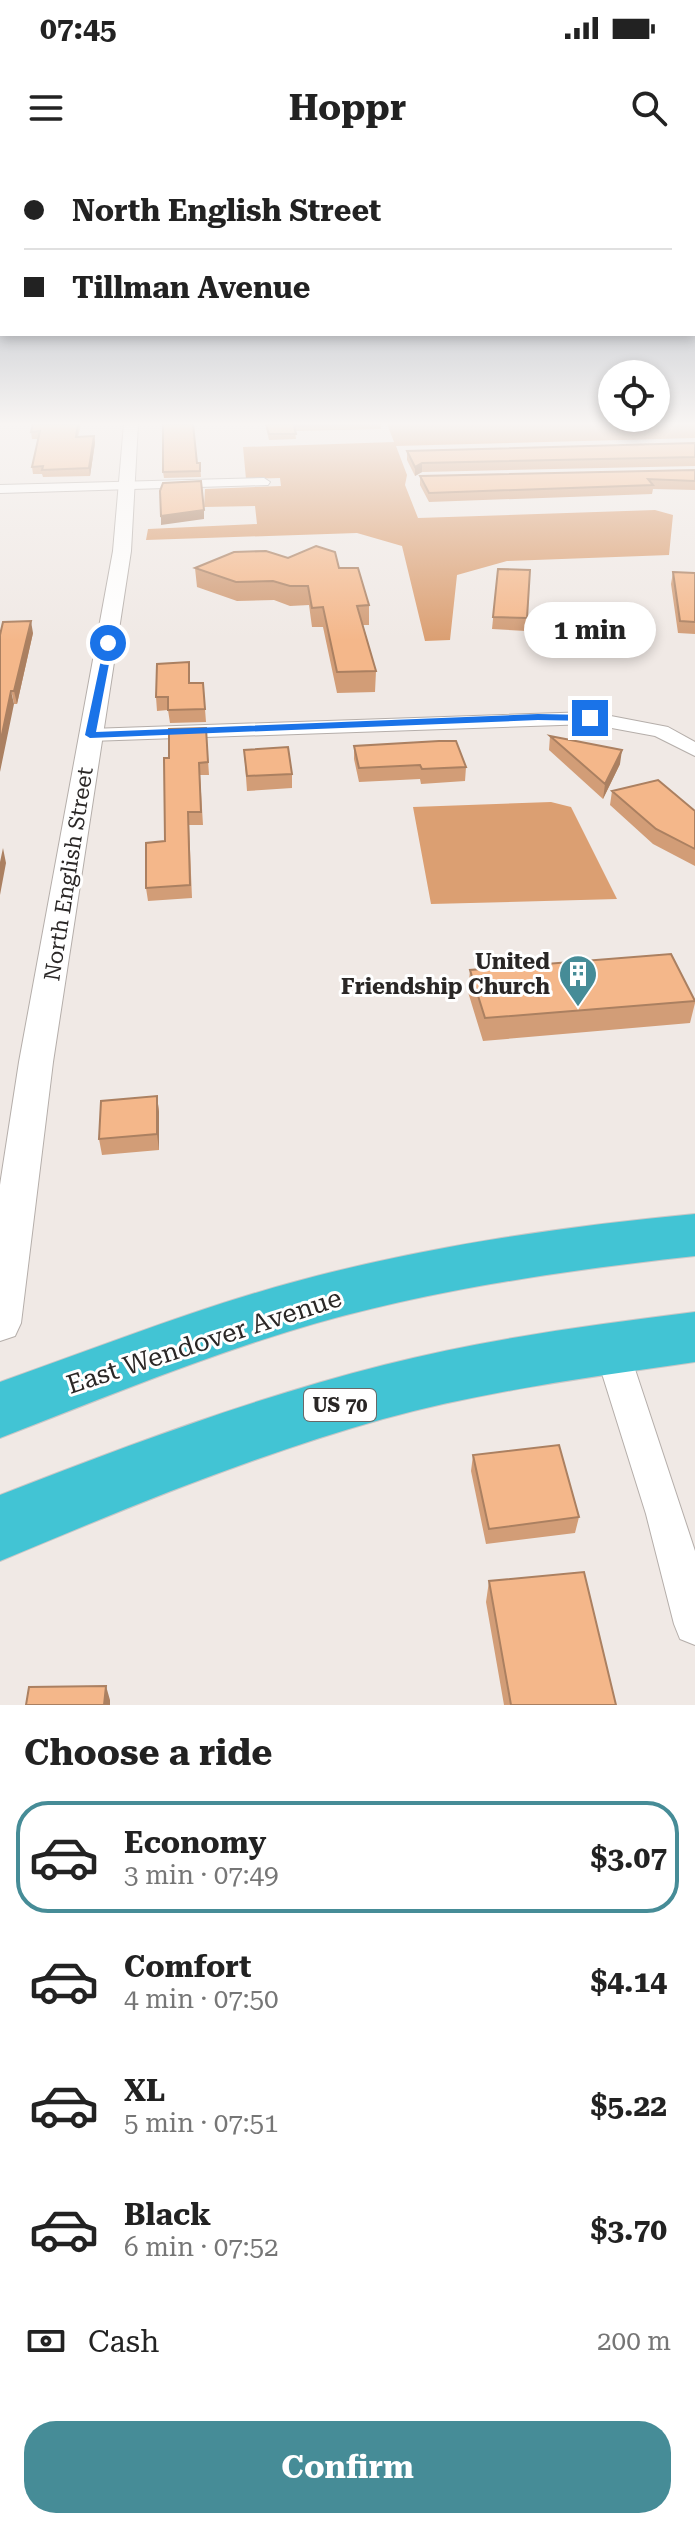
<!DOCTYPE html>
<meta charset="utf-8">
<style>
:root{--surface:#fff;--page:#f2f2f2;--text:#222;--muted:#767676;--line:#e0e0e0;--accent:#468c97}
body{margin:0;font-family:"Roboto Serif",serif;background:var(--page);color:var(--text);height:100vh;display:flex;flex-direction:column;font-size:30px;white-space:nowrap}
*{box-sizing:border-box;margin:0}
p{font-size:26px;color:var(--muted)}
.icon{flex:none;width:44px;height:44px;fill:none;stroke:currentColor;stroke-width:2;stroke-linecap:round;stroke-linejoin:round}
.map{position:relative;height:1545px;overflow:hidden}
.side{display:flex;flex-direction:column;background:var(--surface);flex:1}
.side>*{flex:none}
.top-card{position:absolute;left:0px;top:0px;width:696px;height:176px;box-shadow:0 4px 12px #0003;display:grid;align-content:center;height:176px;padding:0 24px;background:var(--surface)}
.controls{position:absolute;left:598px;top:200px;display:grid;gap:16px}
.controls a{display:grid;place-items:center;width:72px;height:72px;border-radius:50%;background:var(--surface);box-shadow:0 4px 12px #0003;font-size:40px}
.end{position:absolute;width:36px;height:36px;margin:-18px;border:10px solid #1a73e8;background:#fff;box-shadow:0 0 0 4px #fff}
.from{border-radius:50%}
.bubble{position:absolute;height:56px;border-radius:28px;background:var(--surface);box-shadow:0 4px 12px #0003;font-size:26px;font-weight:700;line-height:56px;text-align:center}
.top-card b{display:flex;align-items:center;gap:28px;height:76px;font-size:30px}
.top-card b+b{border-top:2px solid var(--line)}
.top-card i{width:20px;height:20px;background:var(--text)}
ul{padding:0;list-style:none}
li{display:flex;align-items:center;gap:24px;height:112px;margin:0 16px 12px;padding:0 8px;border:4px solid transparent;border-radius:32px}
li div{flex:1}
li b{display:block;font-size:30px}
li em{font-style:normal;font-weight:700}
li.active{border-color:var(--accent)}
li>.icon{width:72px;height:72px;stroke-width:1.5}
h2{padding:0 24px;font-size:36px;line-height:96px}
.pay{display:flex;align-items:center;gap:20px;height:88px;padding:0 24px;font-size:30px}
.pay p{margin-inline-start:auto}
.cta{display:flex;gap:16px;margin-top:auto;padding:16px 24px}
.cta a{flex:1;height:92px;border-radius:32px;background:var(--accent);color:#fff;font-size:32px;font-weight:700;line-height:92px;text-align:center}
.status{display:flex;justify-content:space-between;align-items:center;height:56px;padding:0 40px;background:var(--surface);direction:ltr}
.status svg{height:22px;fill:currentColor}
header{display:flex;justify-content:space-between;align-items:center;height:104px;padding:0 24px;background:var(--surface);font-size:36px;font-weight:700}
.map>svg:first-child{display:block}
.forest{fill:#db9f72}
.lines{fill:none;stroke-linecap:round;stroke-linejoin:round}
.minor-casing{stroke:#b5aeaa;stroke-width:2}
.tertiary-casing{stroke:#b5aeaa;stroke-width:2}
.trunk-casing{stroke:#c8c7c7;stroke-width:2}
.minor{fill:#fff;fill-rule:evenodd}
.tertiary{fill:#fff;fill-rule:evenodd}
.trunk{fill:#42c4d4;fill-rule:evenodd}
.wall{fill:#d29d77}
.shaded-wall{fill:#ab8061}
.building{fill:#f4b78a;stroke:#ab8061;stroke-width:2}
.route{fill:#1a73e8}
.labels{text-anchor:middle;stroke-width:6;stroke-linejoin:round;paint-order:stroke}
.shield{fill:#fff;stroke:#6a6867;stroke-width:2}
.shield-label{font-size:20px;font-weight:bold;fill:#2a2726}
.street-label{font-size:22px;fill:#2a2726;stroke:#fff}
.poi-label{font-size:22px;font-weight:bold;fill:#2a2726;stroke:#fff;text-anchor:end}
.near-street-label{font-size:26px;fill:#2a2726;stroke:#fff}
</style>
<div class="status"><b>07:45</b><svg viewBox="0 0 49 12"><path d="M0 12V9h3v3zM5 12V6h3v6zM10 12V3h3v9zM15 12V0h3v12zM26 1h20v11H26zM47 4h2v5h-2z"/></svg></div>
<header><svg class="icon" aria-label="menu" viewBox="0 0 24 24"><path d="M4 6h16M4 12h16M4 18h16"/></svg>Hoppr<svg class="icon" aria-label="search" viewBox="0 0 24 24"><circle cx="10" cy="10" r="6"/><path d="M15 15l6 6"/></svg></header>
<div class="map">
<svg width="695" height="1545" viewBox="0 0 695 1545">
<rect width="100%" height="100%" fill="#f0e9e5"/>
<path class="forest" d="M387 264H695V278L396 286 407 315 405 325 418 358 655 350 673 355 669 395 507 401 457 415 450 480 425 481 402 386 357 373 146 380 148 369 257 364 255 346 204 347 205 329 281 326 280 318 246 319 243 287 394 282Z
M551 642 571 647 617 739 431 744 413 647Z"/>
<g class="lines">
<defs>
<path id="minor" d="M264 318 270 322 268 325 0 333V325Z
M590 552 668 567 695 582V596L655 576 590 564 90 581 80 575 90 569Z
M611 1173 623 1177 628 1188 695 1391V1485L680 1479 674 1464 646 1354 594 1188 599 1177Z"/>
<path id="tertiary" d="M124 264H138L131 391 53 902 21 1163 15 1176 0 1181V1025L19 902 113 391Z"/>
<path id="trunk" d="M695 1054V1096C559 1111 421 1131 290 1171 192 1201 96 1241 0 1278V1222C97 1188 194 1149 294 1122 425 1086 560 1067 695 1054Z
M695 1152V1202C590 1217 485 1231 383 1259 252 1296 126 1348 0 1401V1335C126 1286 253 1238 384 1205 486 1179 591 1165 695 1152Z"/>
</defs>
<use href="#minor" class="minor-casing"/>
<use href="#tertiary" class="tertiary-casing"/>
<use href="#trunk" class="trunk-casing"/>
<use href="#minor" class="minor"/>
<use href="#tertiary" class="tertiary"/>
<use href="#trunk" class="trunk"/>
</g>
<path class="wall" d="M33 264H81L78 277 94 276 95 283 90 316 43 317 42 314H33L32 307 38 279H32L31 272Z
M265 264H381V269L295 271 296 279 269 280Z
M695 283V306L422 312 415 316 407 300V291Z
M197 303H200L201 317 164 318 163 312Z
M695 310V330L653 329 652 334 429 342 420 325V316Z
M288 398 339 408 369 445V465H363L376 511 375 532 337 533 323 467H312L309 445 290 446 274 440 237 441 197 427 195 408Z
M498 409 527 458 526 471 492 469Z
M673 412 695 413V474L678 473 671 424Z
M33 473 17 544H14L0 475Z
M190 523H203L206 562 170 563 168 550 157 551 156 537Z
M206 568 209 615H200L203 665H189L192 738 148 741 146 728 165 681 169 598Z
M550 576 620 604 603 639 549 590Z
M354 586 466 607 465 621 421 624 420 619 359 622 354 599Z
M244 590 292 614V628L247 631Z
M612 631 695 651V706L653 684 610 645Z
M470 810 695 841V843L690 863 483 881 468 832Z
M157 936 159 952V990L102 995 99 979Z
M473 1295 579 1357 575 1373 486 1384 471 1311Z
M489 1421 616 1545H504L486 1442Z"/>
<path class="shaded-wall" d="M94 276 95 283 90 316 89 308Z
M422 303V312L415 316V307Z
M204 350V359L161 365V356Z
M31 461 33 473 17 544 14 531Z
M11 531 14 544 0 612V584Z
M622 590 620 604 603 639 605 624Z
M3 688 6 703 0 735V702Z
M157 936 159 952V990L157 974Z
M106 1526 110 1540V1545H104Z"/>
<path class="building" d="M33 264H78L76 277 94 276 89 308 42 310 43 306 32 307 40 271 31 272Z
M163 264H193L197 303H200V311L163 312Z
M266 264H381L294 266 296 274H269Z
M695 283V297L422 303 415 307 407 291Z
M695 310V321L648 319 653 325 429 333 420 316Z
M201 321 204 350 161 356 160 331 163 323Z
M316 386 335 392 339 408H358L369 445 357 446 376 511 337 512 323 447 312 448 308 426H290L273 421 236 422 195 408 234 392 266 391 288 398Z
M498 409 530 410 527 458 493 457Z
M673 412 695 413V462L680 461Z
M31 461 14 531H11L0 584V475L3 462Z
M189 502V523H203L205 549 168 550V537H156L157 504Z
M206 568 208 602 199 603 201 652H188L190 725 146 728V683L165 681 164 598H169V569Z
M550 576 622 590 605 624Z
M439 581H456L466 607 422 609 420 605 359 608 354 586Z
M288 587 292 614 247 616 244 590Z
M658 620 695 651V689L656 669 612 631Z
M671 794 695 841 485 858 470 810Z
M157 936V974L99 979 101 941Z
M559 1285 579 1357 489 1369 473 1295Z
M584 1412 616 1545H511L489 1421Z
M106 1526 104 1545H26L29 1527Z"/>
<linearGradient id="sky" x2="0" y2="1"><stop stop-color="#96a0ae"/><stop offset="0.55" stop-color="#f8f5f3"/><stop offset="1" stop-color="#f8f5f3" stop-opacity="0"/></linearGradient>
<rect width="695" height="480" fill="url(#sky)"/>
<path class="route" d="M105 481 113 483 96 572 538 554 590 555 595 558 590 561 538 560 90 578 85 575Z"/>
<defs>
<symbol id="building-pin" viewBox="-11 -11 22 30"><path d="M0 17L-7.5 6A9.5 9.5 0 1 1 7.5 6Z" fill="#468c97" stroke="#fff"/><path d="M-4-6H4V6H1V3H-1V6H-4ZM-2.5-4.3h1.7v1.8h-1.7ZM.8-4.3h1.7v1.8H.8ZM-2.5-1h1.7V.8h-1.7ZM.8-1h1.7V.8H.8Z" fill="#fff"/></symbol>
</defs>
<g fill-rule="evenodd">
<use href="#building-pin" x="556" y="792" width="44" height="60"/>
</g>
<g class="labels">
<rect class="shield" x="304" y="1229" width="72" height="32" rx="6"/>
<g class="shield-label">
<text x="340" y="1252">US 70</text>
</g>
<g class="street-label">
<text transform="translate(68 714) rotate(-81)" y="8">North English Street</text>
</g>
<g class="poi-label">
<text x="550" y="809">United<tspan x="550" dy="25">Friendship Church</tspan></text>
</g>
<g class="near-street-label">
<text transform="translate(204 1181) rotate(-18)" y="9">East Wendover Avenue</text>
</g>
</g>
</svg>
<div class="controls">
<a><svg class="icon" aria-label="locate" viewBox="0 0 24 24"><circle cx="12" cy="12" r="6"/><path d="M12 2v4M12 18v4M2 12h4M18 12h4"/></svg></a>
</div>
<i class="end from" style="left:108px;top:483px"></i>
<i class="end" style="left:590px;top:558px"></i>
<div class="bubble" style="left:524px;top:442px;width:132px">1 min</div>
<div class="top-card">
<b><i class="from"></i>North English Street</b>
<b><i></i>Tillman Avenue</b>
</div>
</div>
<section class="side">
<h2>Choose a ride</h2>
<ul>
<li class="active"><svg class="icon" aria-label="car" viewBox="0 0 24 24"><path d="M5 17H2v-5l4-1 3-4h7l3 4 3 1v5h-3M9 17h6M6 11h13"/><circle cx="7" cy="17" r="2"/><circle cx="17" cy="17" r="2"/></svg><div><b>Economy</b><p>3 min · 07:49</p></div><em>$3.07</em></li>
<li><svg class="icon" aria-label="car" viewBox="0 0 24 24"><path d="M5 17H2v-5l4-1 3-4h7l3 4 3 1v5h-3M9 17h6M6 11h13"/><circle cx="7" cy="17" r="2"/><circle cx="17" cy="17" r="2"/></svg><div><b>Comfort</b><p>4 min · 07:50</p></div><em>$4.14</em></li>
<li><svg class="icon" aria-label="car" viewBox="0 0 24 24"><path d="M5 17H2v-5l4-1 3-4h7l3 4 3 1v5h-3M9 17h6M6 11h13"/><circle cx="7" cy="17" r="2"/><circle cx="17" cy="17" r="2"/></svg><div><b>XL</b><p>5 min · 07:51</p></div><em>$5.22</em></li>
<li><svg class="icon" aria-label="car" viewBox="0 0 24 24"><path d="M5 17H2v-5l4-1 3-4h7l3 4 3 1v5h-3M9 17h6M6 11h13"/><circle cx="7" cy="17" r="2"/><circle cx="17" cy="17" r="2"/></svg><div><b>Black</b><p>6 min · 07:52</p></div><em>$3.70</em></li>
</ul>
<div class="pay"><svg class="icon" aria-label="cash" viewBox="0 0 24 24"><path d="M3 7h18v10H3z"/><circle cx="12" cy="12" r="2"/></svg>Cash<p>200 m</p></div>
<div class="cta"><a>Confirm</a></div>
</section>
